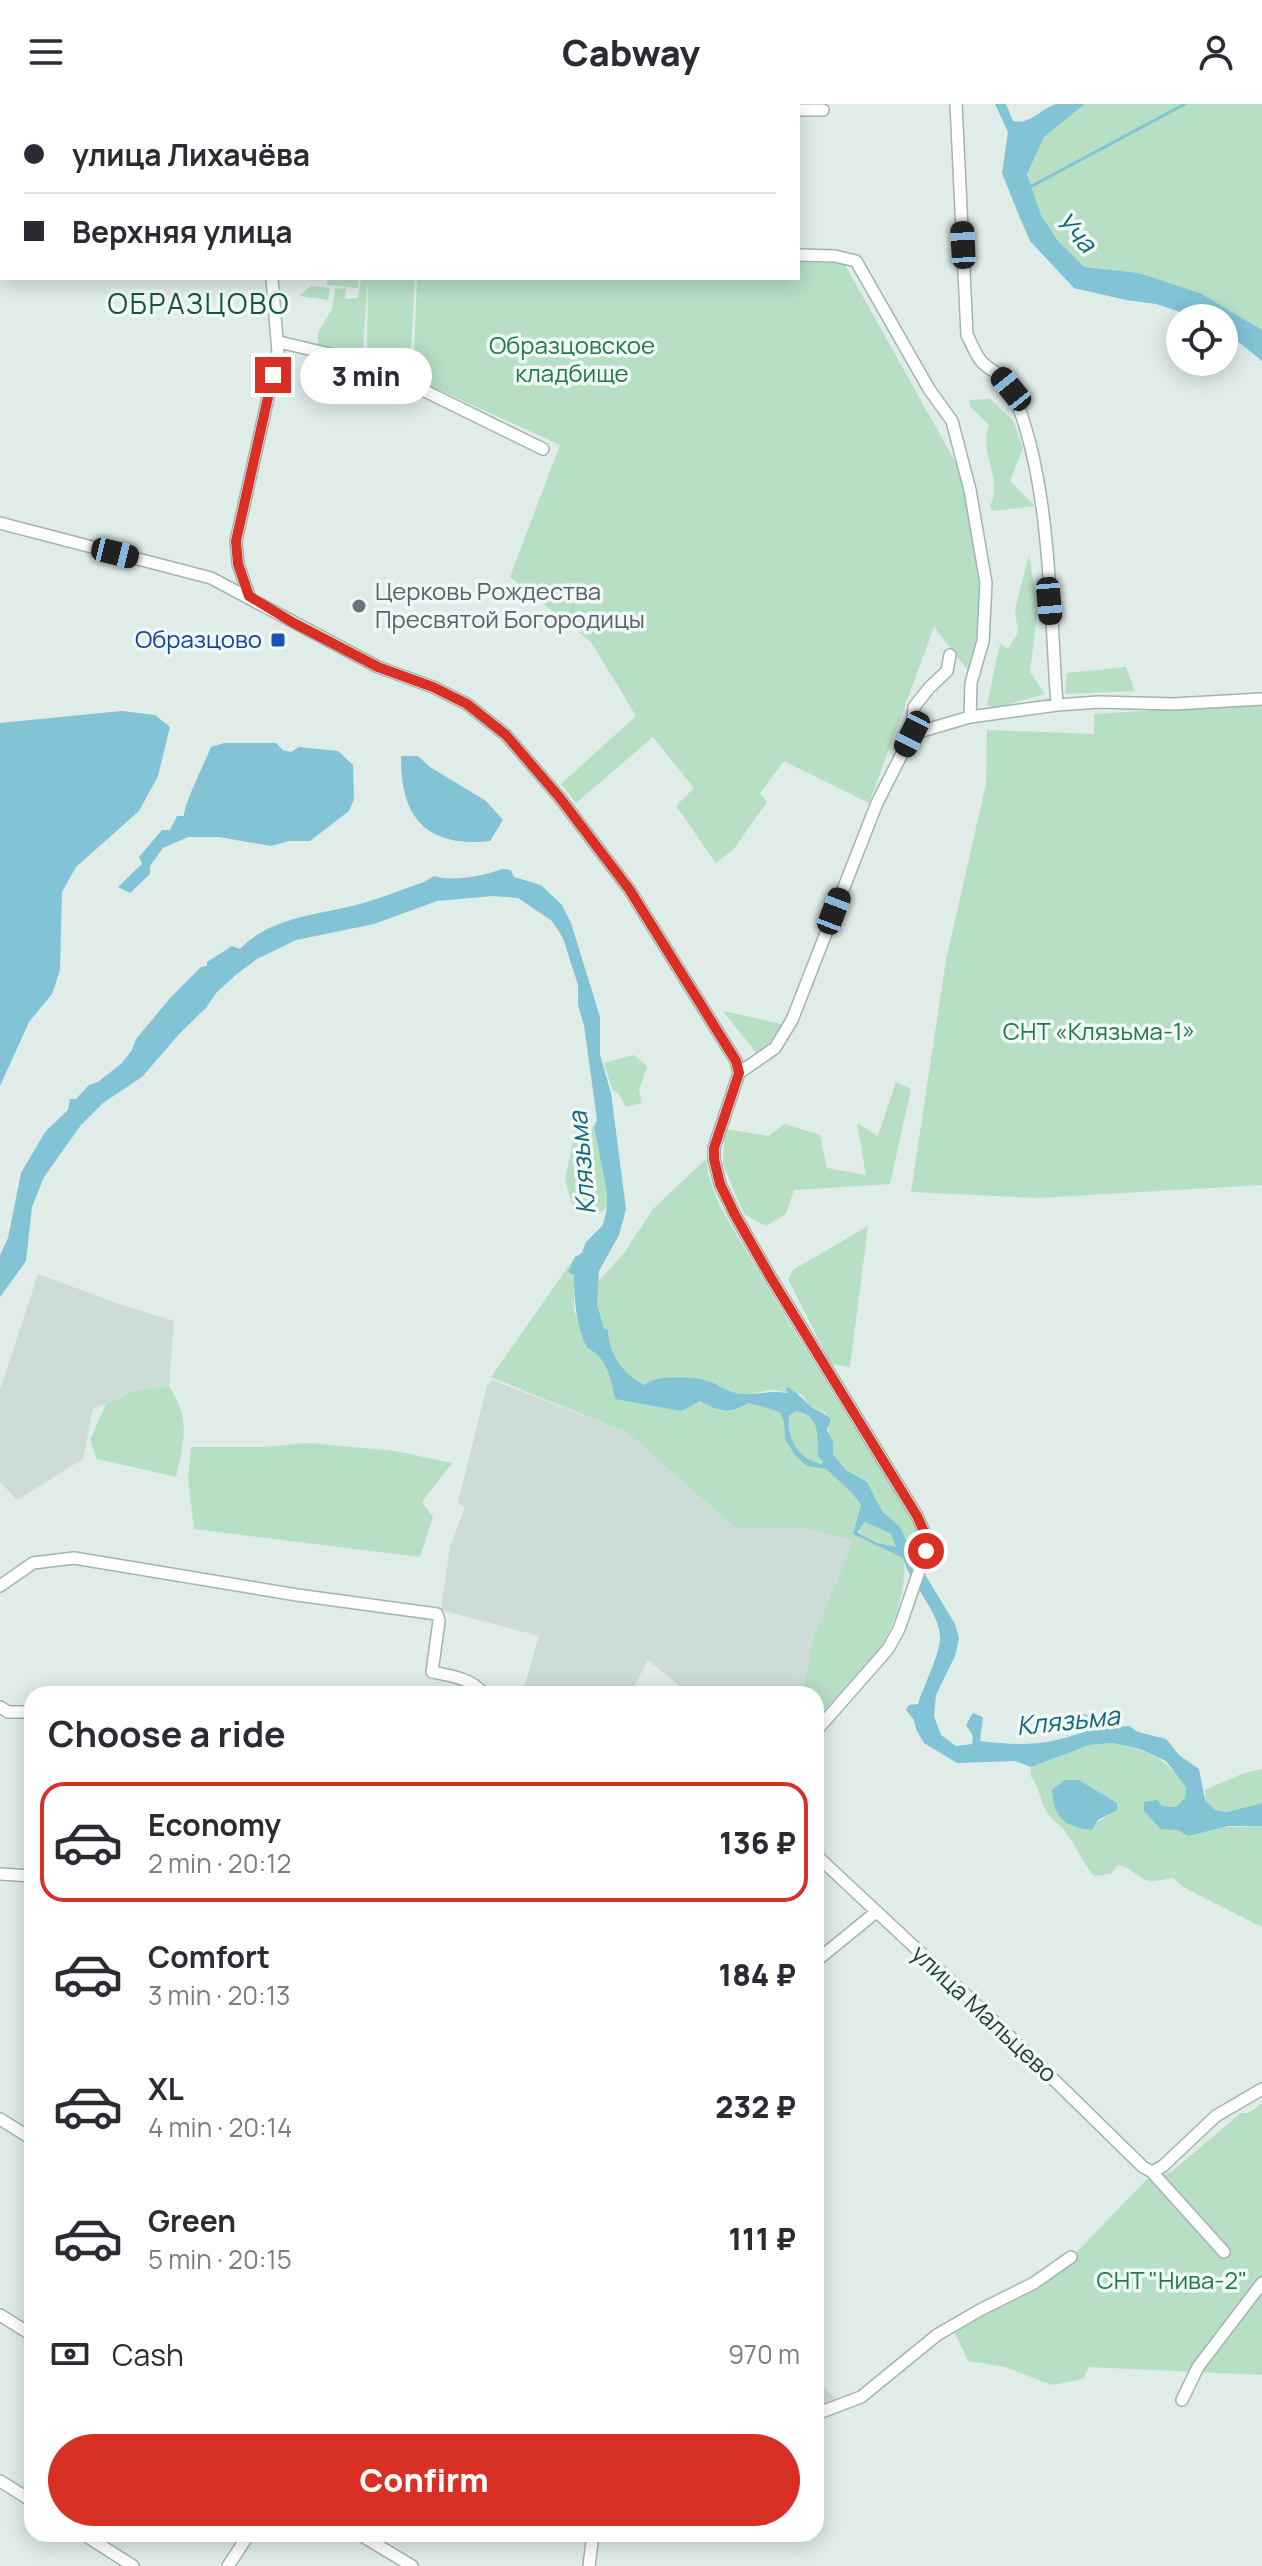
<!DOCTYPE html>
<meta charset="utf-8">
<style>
:root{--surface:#fff;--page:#f2f2f3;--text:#2b2b33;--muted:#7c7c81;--line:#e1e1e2;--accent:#d93025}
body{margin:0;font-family:Manrope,sans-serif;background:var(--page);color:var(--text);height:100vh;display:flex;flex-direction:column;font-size:30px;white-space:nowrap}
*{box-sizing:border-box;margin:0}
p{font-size:26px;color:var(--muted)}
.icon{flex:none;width:44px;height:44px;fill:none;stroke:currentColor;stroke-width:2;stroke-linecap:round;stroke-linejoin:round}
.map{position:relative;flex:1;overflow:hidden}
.details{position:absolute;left:24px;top:1582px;width:800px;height:856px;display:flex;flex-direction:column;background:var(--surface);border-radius:24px;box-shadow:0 4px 20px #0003}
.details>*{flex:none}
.top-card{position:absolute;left:0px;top:0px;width:800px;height:176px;box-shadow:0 4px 20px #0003;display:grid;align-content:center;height:176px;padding:0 24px;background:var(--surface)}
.fabs{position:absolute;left:1166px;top:200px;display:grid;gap:16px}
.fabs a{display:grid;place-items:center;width:72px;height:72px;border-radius:50%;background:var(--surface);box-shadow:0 4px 20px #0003;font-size:40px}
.end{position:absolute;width:36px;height:36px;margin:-18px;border:10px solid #d93025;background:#fff;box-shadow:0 0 0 4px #fff}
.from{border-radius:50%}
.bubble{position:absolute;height:56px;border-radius:28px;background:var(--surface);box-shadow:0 4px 20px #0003;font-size:26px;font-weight:800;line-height:56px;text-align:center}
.car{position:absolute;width:24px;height:48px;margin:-24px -12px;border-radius:10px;box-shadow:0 0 6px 2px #0007;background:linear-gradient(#222 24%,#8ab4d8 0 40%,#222 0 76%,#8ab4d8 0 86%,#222 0)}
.top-card b{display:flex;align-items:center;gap:28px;height:76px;font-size:30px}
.top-card b+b{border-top:2px solid var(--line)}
.top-card i{width:20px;height:20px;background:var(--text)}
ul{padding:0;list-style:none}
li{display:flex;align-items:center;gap:24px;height:120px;margin:0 16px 12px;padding:0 8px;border:4px solid transparent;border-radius:24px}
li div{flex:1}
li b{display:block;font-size:30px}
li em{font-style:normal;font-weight:800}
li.on{border-color:var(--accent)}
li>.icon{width:72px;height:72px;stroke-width:1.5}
h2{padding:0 24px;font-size:36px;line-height:96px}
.pay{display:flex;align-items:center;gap:20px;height:88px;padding:0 24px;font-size:30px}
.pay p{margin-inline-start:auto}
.action{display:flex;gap:16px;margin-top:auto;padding:16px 24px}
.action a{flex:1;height:92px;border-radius:48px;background:var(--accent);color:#fff;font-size:32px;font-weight:800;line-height:92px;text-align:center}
header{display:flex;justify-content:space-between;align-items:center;height:104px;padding:0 24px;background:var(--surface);font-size:36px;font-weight:800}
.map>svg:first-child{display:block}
.built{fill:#cddcd6}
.green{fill:#b6dfc4;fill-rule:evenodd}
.water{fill:#82c3d6;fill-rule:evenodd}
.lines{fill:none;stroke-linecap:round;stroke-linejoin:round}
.stream{stroke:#82c3d6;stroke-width:3}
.minor-casing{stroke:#a2b4af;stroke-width:14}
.minor{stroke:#fff;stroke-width:11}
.route{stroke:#d93025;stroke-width:10}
.worship-dot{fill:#6b7280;stroke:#f0f8f5;stroke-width:3}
.transit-dot{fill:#1a4fb4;stroke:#f0f8f5;stroke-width:3}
.labels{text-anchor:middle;stroke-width:7;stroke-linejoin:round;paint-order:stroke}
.park-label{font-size:24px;fill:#26774b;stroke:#f0f8f5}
.worship-label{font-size:24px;fill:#5b616d;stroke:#f0f8f5;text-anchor:start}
.transit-label{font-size:24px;fill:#164399;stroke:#f0f8f5;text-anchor:end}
.street-label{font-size:24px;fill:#1f3d37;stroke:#f0f8f5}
.water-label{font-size:26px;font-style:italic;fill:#15657d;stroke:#f0f8f5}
.quarter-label{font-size:28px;letter-spacing:2px;fill:#195147;stroke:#f0f8f5}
</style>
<header><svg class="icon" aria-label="menu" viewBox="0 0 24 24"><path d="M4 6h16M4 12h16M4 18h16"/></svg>Cabway<svg class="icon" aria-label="person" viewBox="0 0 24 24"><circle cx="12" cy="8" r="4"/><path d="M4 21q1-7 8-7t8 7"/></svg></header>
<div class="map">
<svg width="1262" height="2462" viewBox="0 0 1262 2462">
<rect width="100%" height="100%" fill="#dfece7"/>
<path class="built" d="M38 1170 122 1201 174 1217 169 1282 134 1287 93 1305 83 1355 17 1396 0 1378V1286Z
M493 1276 628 1329 732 1421 804 1424 855 1436 813 1535 802 1590H690L648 1556 630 1590H522L539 1532 441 1506 450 1443 465 1403 458 1399 487 1282Z
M816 2276 837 2296 816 2302Z"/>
<path class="green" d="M1085 0H1262V226L1200 189 1139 169 1084 164 1058 137 1041 111 1027 72 1044 33Z
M798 158 844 159 975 393 974 437 981 505 970 569 934 523 869 699 784 657 760 689 767 698 733 746 716 759 676 702 694 684 653 633 576 699 561 680 636 612 591 538 510 473 560 341 413 274 417 174H798Z
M327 174H359L358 184 327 181Z
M361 174H415L411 243 405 252 376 253 367 246 368 176 363 242 369 254 318 242V229L332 205 335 184 346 185 345 195 358 194Z
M311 182 330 184 328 196 299 192Z
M990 295 1013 316 1023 344 1010 377 1035 402 993 407 990 402C1004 373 978 351 989 321L970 302 969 296Z
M1029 452 1038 503 1030 568 1045 590 995 604 987 601 1000 540 1008 545 1018 529 1015 505Z
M1126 563 1135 587 1065 590 1067 569Z
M1262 599V1081L1037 1094 911 1088 946 856 986 680 987 626 1094 630V610Z
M723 907 786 921 770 944 758 951Z
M634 951 647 962 639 986 642 999 626 1003 619 990 612 985 604 959Z
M896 978 911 985 890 1080 794 1086 786 1110 766 1122 744 1110 723 1060 725 1025 768 1032 785 1020 820 1031 827 1064 866 1071 857 1019 878 1032Z
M576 1023H594L607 1088V1104L599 1109 574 1106 565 1076Z
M706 1055C709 1092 733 1123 751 1155 803 1245 861 1333 917 1422L919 1440 915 1454 900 1423 882 1407 867 1378 846 1366 833 1350 826 1309 810 1302 801 1290 770 1286 746 1291 735 1289 701 1275 669 1273 645 1281C623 1271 609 1250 608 1227L604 1225 597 1200 596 1180 624 1149 653 1105Z
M868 1122 850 1263 831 1260 788 1175 793 1166Z
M575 1153 568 1168 574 1171V1206L587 1244C607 1253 611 1275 615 1295L700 1297 720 1307 736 1306 749 1299 780 1308 784 1318 785 1335 807 1362 826 1365 851 1388 861 1402 853 1430 903 1454C909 1477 894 1525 880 1544 862 1569 837 1592 816 1615V1590H802L813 1535 854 1436 804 1424H740L732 1421 628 1329 491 1273Z
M169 1282C191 1316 184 1336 176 1373L97 1355 90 1336 106 1300 134 1287Z
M796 1307C820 1312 822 1339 823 1360 800 1356 786 1335 789 1312Z
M308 1339 395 1347 452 1359 422 1398 433 1413 420 1453 194 1425 188 1375 191 1343H262Z
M865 1418 891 1430 896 1444 877 1439 857 1427Z
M1113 1639C1150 1648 1163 1651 1186 1683L1185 1694 1176 1703 1162 1702 1161 1725 1262 1722V1823L1183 1783 1173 1774C1166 1775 1157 1777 1151 1777 1138 1775 1131 1763 1118 1761L1111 1770 1094 1772C1082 1758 1076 1741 1065 1727 1059 1720 1052 1716 1047 1708 1040 1696 1040 1685 1031 1673V1663L1089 1641ZM1079 1676 1117 1699 1106 1713 1094 1720Z
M1262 1665V1699L1227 1708 1215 1706 1205 1696V1686L1244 1669Z
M1262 1999V2271L1089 2263 1083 2275 1052 2281 1005 2263 968 2257 955 2229 1075 2156 1074 2151 1146 2076 1171 2068 1241 2009H1249Z"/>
<path class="water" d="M995 0H1006L1013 17C1032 21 1040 4 1057 0 1065 0 1077 0 1085 0L1044 33 1027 71 1041 111 1058 137 1084 163 1139 169 1200 189 1262 226V257L1224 226V214H1199L1156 200 1126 196 1074 184 1030 137 1020 114 1002 69 1008 28Z
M122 607 155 611 170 623 158 672 139 707 76 763 62 788 60 866 52 890 29 918 0 982V619Z
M224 639H276L283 646 291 648 299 643 338 647 353 661 354 695 349 707 310 737H289L271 742 219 733H188L163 744 150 762V770L130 789 118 783 142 760 139 753 162 726H170L177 712H184C184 700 205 658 211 643Z
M401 652H418L430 663 486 697 503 716 490 737C427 744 400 714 401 652Z
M502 765 511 766 514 773 541 781 562 801 571 819 600 913V951L611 989 626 1105 619 1131 599 1167 597 1200 604 1225 608 1226C609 1250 623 1271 645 1281 655 1271 686 1273 700 1275 715 1277 727 1289 742 1290 758 1291 770 1286 787 1289L786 1283C797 1288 800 1292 808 1300 815 1307 824 1307 831 1316L827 1325 833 1338V1350L846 1366 867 1378 882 1407 900 1423 915 1454 955 1520 959 1534 955 1552 936 1591 934 1612 941 1631 956 1642 972 1640 973 1632 966 1621 973 1609 983 1613 980 1637C1023 1642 1045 1642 1087 1627V1620H1078L1068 1613C1079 1607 1086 1609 1095 1616L1097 1624 1129 1622 1138 1628 1166 1635 1179 1651 1199 1665 1205 1696 1215 1706 1227 1708 1262 1699V1722H1228L1188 1732 1178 1726 1161 1725 1144 1707V1698L1157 1696 1162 1702 1176 1703 1185 1694 1186 1683 1166 1657 1140 1645 1113 1639 1089 1641 1031 1663 1015 1657 957 1659 924 1639 916 1625 914 1616 906 1606 909 1601 918 1600C923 1584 941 1547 940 1534 940 1507 910 1480 903 1454L853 1430 861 1401 851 1388 826 1365 807 1362 795 1351 785 1335 784 1318 780 1308 749 1299C727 1311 721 1308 700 1297L681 1307 615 1295C611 1275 607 1253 587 1244 576 1220 574 1197 574 1171L568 1168 575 1153 582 1149 586 1138 603 1121 607 1104V1088L594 1023 597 1016 584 921 578 901V881L563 834 552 817 518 794 493 792 437 797 374 820 296 836 257 855 237 870 217 888 206 904 180 929 142 973 103 999 81 1021 44 1073 32 1103 26 1157 0 1193V1151L8 1134 21 1069 45 1028 68 1006 70 995H76L89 981 98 978 122 959 132 946 136 935 172 892 201 863 207 862V858L232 842 240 845C272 812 319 811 360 800 382 794 403 785 424 778L434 772C451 778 485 772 502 765ZM796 1307C820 1312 818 1331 818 1352L823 1357 822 1360C800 1356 786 1335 789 1312ZM865 1418 891 1430 896 1443 877 1439 857 1428Z
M1065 1676H1079L1117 1699V1706L1098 1716 1092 1726C1065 1723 1053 1713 1052 1686Z"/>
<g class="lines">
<path class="stream" d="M1030 83 1185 0"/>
<defs>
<path id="minor" d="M9 0V2
M252 0V2
M956 0 967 231C972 240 976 252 982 258 992 269 1004 269 1012 287 1051 373 1050 507 1057 601
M135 2V0
M406 2V0
M588 2H603
M798 6H823
M0 34H2
M798 151 835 152 856 157 929 285 952 317 970 386 986 479 983 537 971 579 970 613
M279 238 330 250 425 287 543 345
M0 419 211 474 378 563 433 583 467 600 506 631 560 694 629 785 736 957 739 969 714 1044V1055L720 1080 735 1111 771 1174 917 1412 927 1434 926 1447 899 1525 888 1545 816 1627
M249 492 238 460 236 437 278 249 272 174
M912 630 970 613 1057 601 1098 598 1173 600 1262 595
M739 969 775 944 792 916 877 699 912 630 914 603 929 584 947 567 950 551
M0 1482 33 1459 74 1454 297 1491 437 1510 439 1517 432 1568C451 1572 471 1574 484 1590
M0 1603 8 1608H32
M816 1751 999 1922 1143 2063 1152 2068 1224 2148
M0 1770 32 1772
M816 1857 875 1809
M0 2015 32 2035
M1152 2068 1163 2062 1216 2012 1262 1985
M0 2211 32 2231
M1182 2296 1198 2263 1262 2179
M816 2310 861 2293 937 2231 980 2206 1034 2179 1071 2153
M0 2377 32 2397
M83 2430 133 2462
M359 2430 412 2462
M228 2462 249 2430
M589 2462 593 2430"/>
</defs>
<use href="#minor" class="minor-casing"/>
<use href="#minor" class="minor"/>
</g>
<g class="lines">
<path class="route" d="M273 271 236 437 238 460 249 492 292 518 378 563 433 583 467 600 506 631 560 694 629 785 736 957 739 969 714 1044V1055L720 1080 735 1111 771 1174 917 1412 927 1434 926 1447"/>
</g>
<circle class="worship-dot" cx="359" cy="502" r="8"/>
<rect class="transit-dot" x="270" y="528" width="16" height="16" rx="4"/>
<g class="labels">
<g class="park-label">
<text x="572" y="250">Образцовское<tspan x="572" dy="28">кладбище</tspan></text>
<text x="1099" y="936">СНТ «Клязьма-1»</text>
<text x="1172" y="2185">СНТ "Нива-2"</text>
</g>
<g class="worship-label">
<text x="375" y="496">Церковь Рождества<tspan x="375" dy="28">Пресвятой Богородицы</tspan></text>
</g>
<g class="transit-label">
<text x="262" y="544">Образцово</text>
</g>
<g class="street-label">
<text transform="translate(984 1910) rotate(43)" y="8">улица Мальцево</text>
</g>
<g class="water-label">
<text transform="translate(1076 128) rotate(47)" y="9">Уча</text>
<text transform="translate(582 1059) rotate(-95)" y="9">Клязьма</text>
<text transform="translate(1068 1617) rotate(-6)" y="9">Клязьма</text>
</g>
<g class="quarter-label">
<text x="199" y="210">ОБРАЗЦОВО</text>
</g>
</g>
</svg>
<div class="fabs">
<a><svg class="icon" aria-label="locate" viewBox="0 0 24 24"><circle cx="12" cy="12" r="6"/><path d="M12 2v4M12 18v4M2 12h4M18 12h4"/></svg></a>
</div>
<i class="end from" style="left:926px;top:1447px"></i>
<i class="end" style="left:273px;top:271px"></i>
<div class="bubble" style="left:300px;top:244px;width:132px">3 min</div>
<i class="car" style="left:963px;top:141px;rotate:357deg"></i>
<i class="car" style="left:1011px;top:285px;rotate:321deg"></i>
<i class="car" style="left:115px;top:449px;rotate:104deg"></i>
<i class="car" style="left:1049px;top:497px;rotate:175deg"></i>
<i class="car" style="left:912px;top:630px;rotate:207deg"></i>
<i class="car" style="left:834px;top:807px;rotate:21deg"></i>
<div class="top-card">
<b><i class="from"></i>улица Лихачёва</b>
<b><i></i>Верхняя улица</b>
</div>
<section class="details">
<h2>Choose a ride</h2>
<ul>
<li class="on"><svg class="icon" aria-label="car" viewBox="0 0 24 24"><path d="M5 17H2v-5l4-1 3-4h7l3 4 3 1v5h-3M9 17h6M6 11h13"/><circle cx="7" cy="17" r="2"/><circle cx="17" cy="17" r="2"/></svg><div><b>Economy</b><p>2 min · 20:12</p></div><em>136 ₽</em></li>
<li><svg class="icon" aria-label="car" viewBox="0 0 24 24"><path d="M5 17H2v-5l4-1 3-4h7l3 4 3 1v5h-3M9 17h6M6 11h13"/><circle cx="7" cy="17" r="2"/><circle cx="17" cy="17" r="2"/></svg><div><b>Comfort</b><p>3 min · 20:13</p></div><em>184 ₽</em></li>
<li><svg class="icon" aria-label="car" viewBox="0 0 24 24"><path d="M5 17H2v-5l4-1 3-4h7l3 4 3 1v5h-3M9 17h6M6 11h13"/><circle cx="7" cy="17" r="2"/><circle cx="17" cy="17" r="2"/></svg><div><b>XL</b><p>4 min · 20:14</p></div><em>232 ₽</em></li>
<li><svg class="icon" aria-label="car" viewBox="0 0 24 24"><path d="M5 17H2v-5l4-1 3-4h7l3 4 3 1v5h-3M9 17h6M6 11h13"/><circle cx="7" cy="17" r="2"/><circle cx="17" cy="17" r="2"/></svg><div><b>Green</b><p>5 min · 20:15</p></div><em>111 ₽</em></li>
</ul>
<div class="pay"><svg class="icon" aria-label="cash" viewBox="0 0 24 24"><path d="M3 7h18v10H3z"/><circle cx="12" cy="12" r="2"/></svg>Cash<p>970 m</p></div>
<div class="action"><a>Confirm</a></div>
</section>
</div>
